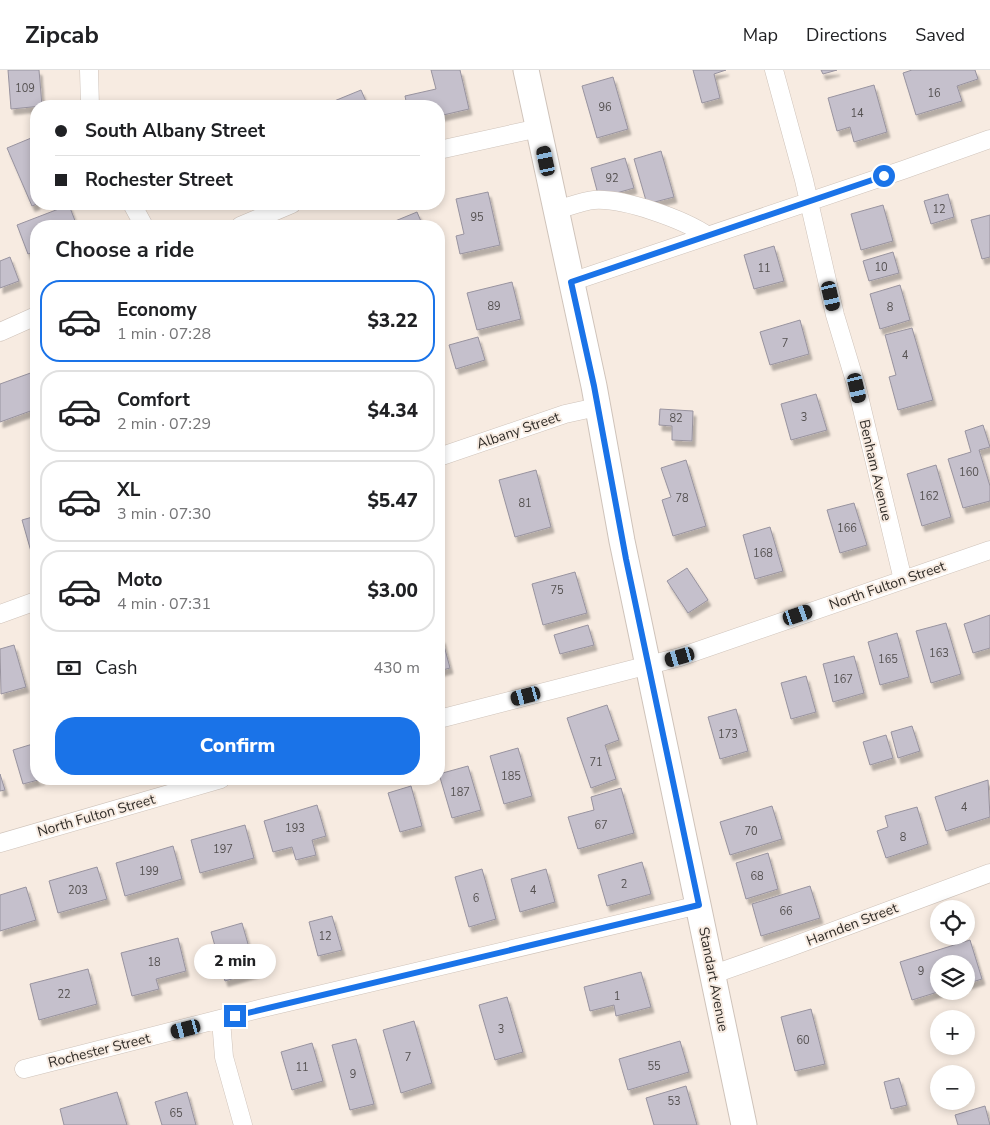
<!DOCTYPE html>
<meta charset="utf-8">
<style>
:root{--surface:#fff;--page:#f2f2f2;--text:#202124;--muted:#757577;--line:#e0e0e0;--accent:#1a73e8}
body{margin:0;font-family:"Nunito Sans",sans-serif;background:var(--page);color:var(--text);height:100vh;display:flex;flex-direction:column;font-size:19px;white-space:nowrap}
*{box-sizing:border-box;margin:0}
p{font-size:16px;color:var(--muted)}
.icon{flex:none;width:28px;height:28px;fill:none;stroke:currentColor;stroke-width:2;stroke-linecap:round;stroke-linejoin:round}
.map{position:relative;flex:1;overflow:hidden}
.side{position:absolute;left:30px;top:150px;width:415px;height:565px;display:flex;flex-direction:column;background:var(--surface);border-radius:20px;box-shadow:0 2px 8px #0003}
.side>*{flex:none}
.guide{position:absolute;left:30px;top:30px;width:415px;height:110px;border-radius:20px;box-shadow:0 2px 8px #0003;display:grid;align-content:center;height:110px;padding:0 25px;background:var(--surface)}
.controls{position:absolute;left:930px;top:830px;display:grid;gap:10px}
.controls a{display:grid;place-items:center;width:45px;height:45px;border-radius:50%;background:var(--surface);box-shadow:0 2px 8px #0003;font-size:25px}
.end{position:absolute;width:22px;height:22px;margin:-11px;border:6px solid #1a73e8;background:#fff;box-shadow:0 0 0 2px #fff}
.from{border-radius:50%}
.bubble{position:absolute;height:35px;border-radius:18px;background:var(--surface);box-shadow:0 2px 8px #0003;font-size:16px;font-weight:800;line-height:35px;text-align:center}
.car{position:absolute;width:15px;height:30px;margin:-15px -8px;border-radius:6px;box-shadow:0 0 4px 1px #0007;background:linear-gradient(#222 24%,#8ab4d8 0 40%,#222 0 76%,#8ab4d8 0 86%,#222 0)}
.guide b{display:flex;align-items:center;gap:18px;height:48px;font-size:19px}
.guide b+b{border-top:1px solid var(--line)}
.guide i{width:12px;height:12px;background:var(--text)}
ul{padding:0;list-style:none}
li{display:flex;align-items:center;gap:15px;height:82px;margin:0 10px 8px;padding:0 15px;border:2px solid var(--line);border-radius:20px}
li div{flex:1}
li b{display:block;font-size:19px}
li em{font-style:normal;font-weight:800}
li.selected{border-color:var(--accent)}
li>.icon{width:45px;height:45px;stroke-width:1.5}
h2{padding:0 25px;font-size:22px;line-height:60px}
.pay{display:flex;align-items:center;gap:12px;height:55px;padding:0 25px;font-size:19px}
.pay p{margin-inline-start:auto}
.cta{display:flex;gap:10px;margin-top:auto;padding:10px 25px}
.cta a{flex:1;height:58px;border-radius:20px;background:var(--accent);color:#fff;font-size:20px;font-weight:800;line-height:58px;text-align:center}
header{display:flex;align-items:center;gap:30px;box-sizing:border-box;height:70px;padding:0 25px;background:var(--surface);border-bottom:1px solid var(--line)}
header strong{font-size:24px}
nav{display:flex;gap:28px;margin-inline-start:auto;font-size:18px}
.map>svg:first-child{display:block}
.building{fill:#c5c0cc;stroke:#98939f;filter:url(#shadow)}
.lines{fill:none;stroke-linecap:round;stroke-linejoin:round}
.street-casing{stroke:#cfc3ba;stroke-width:19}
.secondary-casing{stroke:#cfc3ba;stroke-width:27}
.street{stroke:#fff;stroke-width:18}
.secondary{stroke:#fff;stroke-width:25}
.route{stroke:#1a73e8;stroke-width:6}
.labels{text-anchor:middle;stroke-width:4;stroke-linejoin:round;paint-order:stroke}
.number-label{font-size:11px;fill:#555151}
.street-label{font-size:14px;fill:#302c28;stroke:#f7ebe1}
</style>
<header>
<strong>Zipcab</strong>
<nav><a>Map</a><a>Directions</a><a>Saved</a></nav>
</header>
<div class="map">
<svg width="990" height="1055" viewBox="0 0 990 1055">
<defs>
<filter id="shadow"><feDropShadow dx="3" dy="5.5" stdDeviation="1" flood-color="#0004"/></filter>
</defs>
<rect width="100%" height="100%" fill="#f7ebe1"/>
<path class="building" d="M8 0H39L42 36 11 39Z
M431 0H460L469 39 439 46V36H407L405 26 436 19Z
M693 0H726L714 4 720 28 702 33Z
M821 0H837L823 4Z
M912 0H975L978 9 957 16 962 31 916 45 903 3Z
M613 7 628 59 597 68 582 16Z
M874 15 887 62 854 72 850 57 837 61 828 28Z
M361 20 368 36H322Z
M181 32 183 36H169Z
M36 66 37 134 32 136 7 78Z
M661 81 674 127 647 134 634 89Z
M625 88 634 118 599 128 591 98Z
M488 122 500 175 460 184 456 166 464 164 456 129Z
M948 124 954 147 931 154 924 131Z
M69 135 77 156H36V181L28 184 17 155Z
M883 135 893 171 861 180 851 144Z
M417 142 423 156H383Z
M990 145V187L982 189 971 150Z
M774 176 784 211 754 219 744 185Z
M893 182 899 203 869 211 863 191Z
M10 187 19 211 0 218V191Z
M512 212 521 249 477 260 467 223Z
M900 215 910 250 880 259 870 224Z
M800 250 809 284 770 295 760 262Z
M912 258 933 330 898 340 889 307 896 305 885 265Z
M478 267 485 290 456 299 449 275Z
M36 301V339L0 352V314Z
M816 324 827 360 791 370 781 334Z
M660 339 693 341 692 371 672 370V356L659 355Z
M983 355 990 377 979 380 990 416V431L963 438 948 389 971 382 965 361Z
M686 390 706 456 673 466 662 430 671 427 661 398Z
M936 395 951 447 922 456 907 404Z
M536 400 551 457 515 467 499 410Z
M854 433 867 475 840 483 827 440Z
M36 446V499L22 450Z
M770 457 783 501 755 509 743 465Z
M687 498 708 530 688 543 667 511Z
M575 502 587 543 543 555 532 514Z
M990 545V578L973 583 964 554Z
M946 553 961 604 931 613 916 561Z
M588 555 594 575 560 584 554 565Z
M897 563 909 607 880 615 868 572Z
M442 568 450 598 439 601V569Z
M14 575 26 617 1 624 0 579Z
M854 586 864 623 833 632 823 594Z
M806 606 816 642 791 649 781 613Z
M607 635 619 670 605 675 616 709 591 718 567 648Z
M736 639 748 681 720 689 708 647Z
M912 656 920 681 898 688 891 662Z
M886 665 893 688 870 695 863 672Z
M36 673V709H42L23 714 13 680Z
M518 678 532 726 504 734 490 686Z
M468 696 481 740 452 748 439 704Z
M0 704 5 720 0 721Z
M988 710 990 747 946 761 935 727Z
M411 716 422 756 400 762 388 723Z
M621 718 634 763 578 779 568 747 594 740 591 727Z
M317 735 326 766 312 770 316 785 296 790 292 777 273 782 264 751Z
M772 736 782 769 730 785 720 752Z
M917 737 928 774 886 788 877 761 888 757 885 746Z
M245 755 254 788 200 803 191 770Z
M173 776 182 809 125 826 116 793Z
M768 783 778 819 746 829 736 793Z
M642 792 651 824 607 836 598 805Z
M97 797 107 829 58 843 49 811Z
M482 799 496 849 469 857 455 807Z
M546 799 555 832 520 842 511 809Z
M810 816 820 848 761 866 752 834Z
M26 817 36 850 0 861V825Z
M332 846 342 880 318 886 309 852Z
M242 853 256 902 225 911 211 862Z
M178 868 186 901 156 909 159 919 132 926 121 883Z
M970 870 982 909 966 914V894H939V921H941L912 930 900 892Z
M88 899 97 934 39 950 30 914Z
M641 902 651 937 616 946 614 935 590 941 584 917Z
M507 927 523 982 495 990 479 935Z
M811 939 825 994 795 1001 781 947Z
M414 951 432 1013 401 1023 383 960Z
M356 969 374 1034 350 1040 332 975Z
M680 971 689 1002 628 1020 619 989Z
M312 973 323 1011 292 1020 281 982Z
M899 1008 907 1035 891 1039 884 1012Z
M686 1016 697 1055H654L646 1028Z
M117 1022 127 1055H64L60 1039Z
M187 1022 196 1055H162L155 1032Z
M985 1036 990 1055H958L955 1045Z"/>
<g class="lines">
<defs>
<path id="street" d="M89 0 90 36
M774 0 804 110 835 245 857 318 903 510
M439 80 539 58
M132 134 144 156
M556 140C568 137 582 131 594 130 624 128 683 149 708 166
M240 156 292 134
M571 212 903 100 990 69
M0 262 36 246
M439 387 565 344 597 337
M0 544 36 531
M439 649 680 587 990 480
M0 773 221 709
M714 904 788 878 990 803
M221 950 224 987 243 1055
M24 999 263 938 699 835"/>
<path id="secondary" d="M526 0 594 316 622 471 744 1055"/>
</defs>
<use href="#street" class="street-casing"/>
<use href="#secondary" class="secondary-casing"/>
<use href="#street" class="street"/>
<use href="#secondary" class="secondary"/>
</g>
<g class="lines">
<path class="route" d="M235 946 699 835 626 489 594 316 571 212 884 106"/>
</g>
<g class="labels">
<g class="number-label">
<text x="25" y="22">109</text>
<text x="934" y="27">16</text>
<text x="605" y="41">96</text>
<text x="857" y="47">14</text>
<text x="612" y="112">92</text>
<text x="939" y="143">12</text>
<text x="477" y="151">95</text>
<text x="881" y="201">10</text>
<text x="764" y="202">11</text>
<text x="494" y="240">89</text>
<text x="890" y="241">8</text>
<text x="785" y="277">7</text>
<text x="905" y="289">4</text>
<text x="804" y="351">3</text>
<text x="676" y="352">82</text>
<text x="969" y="406">160</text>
<text x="929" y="430">162</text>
<text x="682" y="432">78</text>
<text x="525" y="437">81</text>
<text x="847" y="462">166</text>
<text x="763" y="487">168</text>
<text x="557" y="524">75</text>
<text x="939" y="587">163</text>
<text x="888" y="593">165</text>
<text x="843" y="613">167</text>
<text x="728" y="668">173</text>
<text x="596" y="696">71</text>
<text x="511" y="710">185</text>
<text x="460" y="726">187</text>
<text x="964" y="741">4</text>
<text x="601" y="759">67</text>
<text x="295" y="762">193</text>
<text x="751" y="765">70</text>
<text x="903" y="771">8</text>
<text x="223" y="783">197</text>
<text x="149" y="805">199</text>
<text x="757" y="810">68</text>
<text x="624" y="818">2</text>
<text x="78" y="824">203</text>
<text x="533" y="824">4</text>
<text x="476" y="832">6</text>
<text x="786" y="845">66</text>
<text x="325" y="870">12</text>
<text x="154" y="896">18</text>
<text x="921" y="905">9</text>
<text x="64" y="928">22</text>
<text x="617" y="930">1</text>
<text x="501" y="963">3</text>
<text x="803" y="974">60</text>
<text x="408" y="991">7</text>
<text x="654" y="1000">55</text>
<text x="302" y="1001">11</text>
<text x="353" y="1008">9</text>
<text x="674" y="1035">53</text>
<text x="176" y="1047">65</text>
</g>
<g class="street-label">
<text transform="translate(518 360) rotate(-19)" y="5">Albany Street</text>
<text transform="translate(876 400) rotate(77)" y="5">Benham Avenue</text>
<text transform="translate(887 515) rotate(-19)" y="5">North Fulton Street</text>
<text transform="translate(96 745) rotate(-16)" y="5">North Fulton Street</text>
<text transform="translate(852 854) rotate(-21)" y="5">Harnden Street</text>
<text transform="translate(714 909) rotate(79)" y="5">Standart Avenue</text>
<text transform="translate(99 980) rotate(-14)" y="5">Rochester Street</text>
</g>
</g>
</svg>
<div class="controls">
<a><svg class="icon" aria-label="locate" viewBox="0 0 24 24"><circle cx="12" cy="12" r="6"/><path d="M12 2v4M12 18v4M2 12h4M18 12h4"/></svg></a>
<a><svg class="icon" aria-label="layers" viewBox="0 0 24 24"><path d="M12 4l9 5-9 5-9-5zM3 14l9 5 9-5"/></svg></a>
<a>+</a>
<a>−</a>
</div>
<i class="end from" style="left:884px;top:106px"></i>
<i class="end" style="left:235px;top:946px"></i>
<div class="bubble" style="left:194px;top:874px;width:82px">2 min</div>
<i class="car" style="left:546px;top:91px;rotate:348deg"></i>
<i class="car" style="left:831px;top:226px;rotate:167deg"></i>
<i class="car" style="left:857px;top:318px;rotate:167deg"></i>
<i class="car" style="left:798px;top:545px;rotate:71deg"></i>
<i class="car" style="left:680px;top:587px;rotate:254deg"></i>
<i class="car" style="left:526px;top:626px;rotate:255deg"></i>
<i class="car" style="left:186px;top:959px;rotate:255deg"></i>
<div class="guide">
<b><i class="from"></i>South Albany Street</b>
<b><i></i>Rochester Street</b>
</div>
<section class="side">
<h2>Choose a ride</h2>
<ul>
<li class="selected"><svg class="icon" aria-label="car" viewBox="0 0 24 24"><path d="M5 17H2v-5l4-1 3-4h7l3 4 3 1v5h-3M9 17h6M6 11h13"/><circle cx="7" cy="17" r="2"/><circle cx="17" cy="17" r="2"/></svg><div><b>Economy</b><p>1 min · 07:28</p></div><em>$3.22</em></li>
<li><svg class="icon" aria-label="car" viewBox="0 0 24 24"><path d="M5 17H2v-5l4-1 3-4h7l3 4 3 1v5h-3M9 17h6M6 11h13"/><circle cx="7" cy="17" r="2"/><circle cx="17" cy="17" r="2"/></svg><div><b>Comfort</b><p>2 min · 07:29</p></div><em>$4.34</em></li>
<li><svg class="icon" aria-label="car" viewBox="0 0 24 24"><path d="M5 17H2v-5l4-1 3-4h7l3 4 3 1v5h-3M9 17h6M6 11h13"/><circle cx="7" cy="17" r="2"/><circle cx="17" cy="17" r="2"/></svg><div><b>XL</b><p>3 min · 07:30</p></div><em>$5.47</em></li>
<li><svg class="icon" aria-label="car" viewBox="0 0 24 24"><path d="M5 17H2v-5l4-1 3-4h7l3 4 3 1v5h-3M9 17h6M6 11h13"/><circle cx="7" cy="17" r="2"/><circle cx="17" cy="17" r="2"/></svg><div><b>Moto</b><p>4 min · 07:31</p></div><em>$3.00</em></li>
</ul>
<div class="pay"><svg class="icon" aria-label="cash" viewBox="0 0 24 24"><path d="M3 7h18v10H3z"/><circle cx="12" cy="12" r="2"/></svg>Cash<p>430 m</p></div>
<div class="cta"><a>Confirm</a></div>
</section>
</div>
